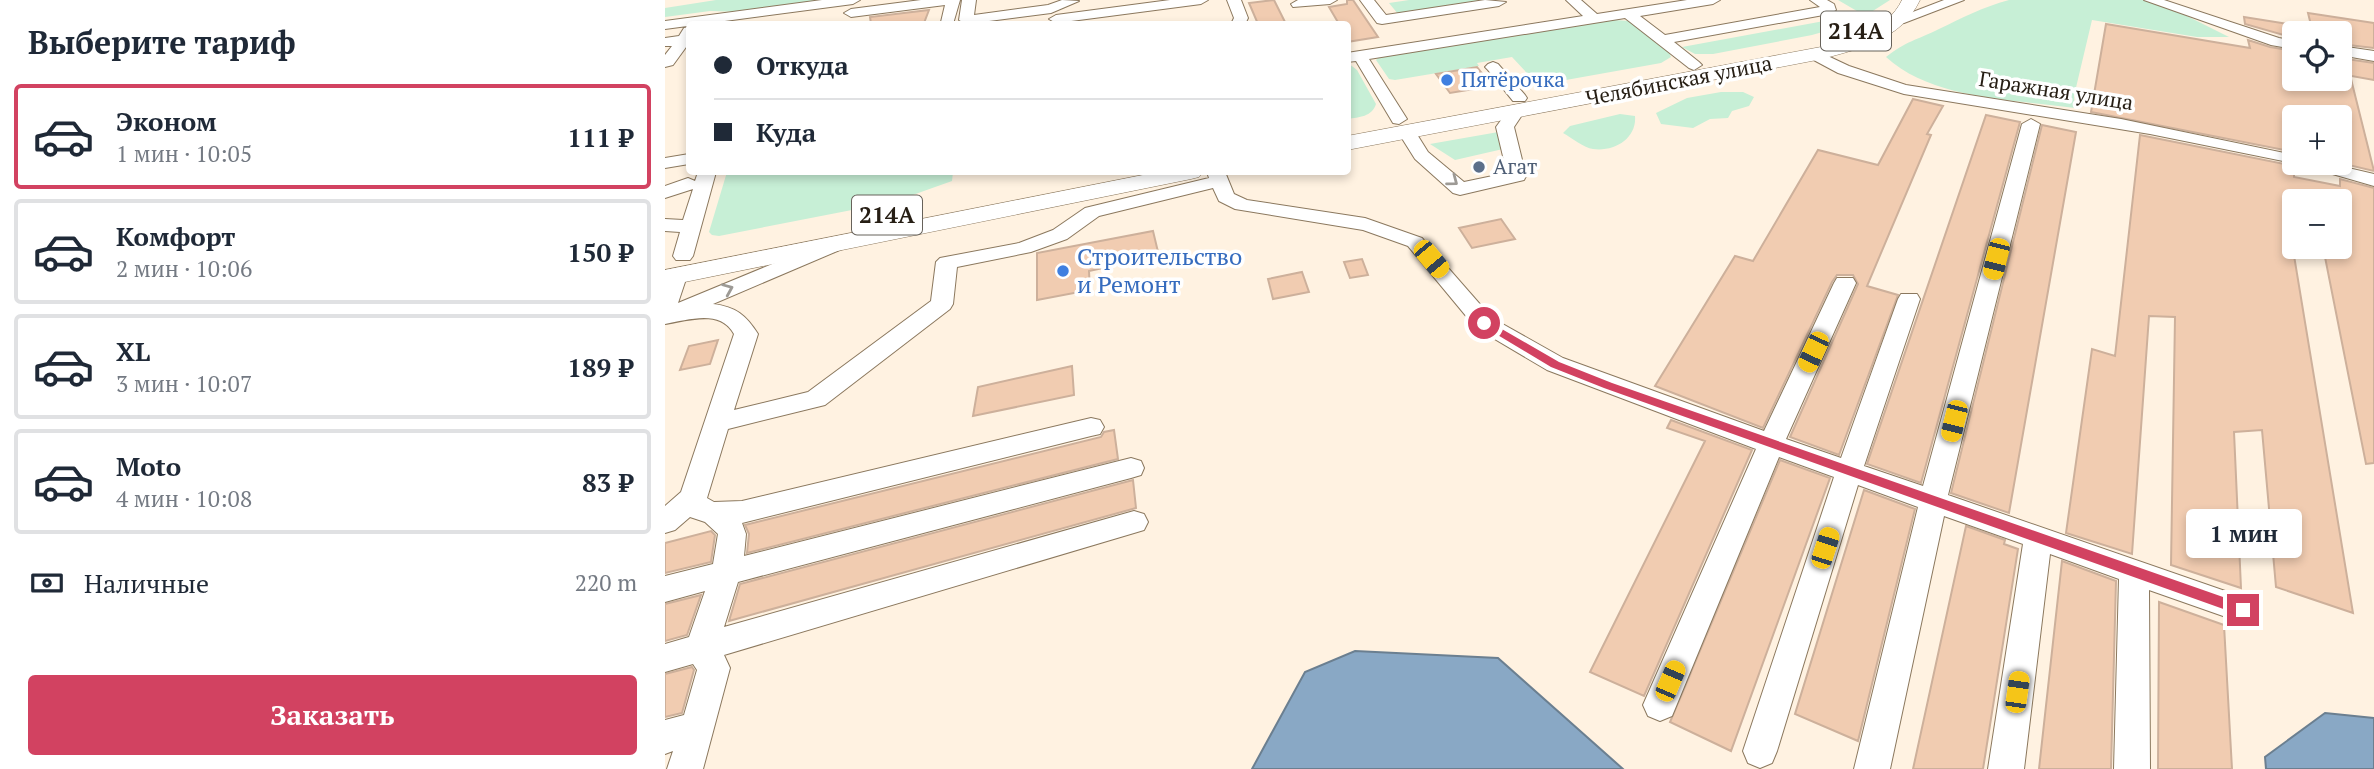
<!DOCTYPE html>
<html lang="ru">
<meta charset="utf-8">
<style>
:root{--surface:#fff;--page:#f2f2f3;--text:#1f2937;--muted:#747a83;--line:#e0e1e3;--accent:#d24261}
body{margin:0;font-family:"PT Serif",serif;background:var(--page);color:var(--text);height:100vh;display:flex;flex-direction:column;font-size:26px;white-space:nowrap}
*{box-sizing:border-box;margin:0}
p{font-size:23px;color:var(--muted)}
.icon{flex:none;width:38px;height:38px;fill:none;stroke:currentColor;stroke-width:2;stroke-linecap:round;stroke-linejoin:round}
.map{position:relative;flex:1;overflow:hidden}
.drawer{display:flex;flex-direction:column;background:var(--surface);width:665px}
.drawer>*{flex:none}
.top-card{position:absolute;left:21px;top:21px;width:665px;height:154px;border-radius:7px;box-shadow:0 4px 10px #0003;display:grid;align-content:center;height:154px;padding:0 28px;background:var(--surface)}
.tools{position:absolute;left:1617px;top:21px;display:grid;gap:14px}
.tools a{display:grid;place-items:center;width:70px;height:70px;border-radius:7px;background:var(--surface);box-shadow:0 4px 10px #0003;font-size:35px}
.end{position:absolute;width:32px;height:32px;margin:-16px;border:9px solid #d24261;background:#fff;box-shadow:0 0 0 4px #fff}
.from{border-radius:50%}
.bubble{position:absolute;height:49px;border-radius:7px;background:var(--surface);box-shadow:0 4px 10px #0003;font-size:23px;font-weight:600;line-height:49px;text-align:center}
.car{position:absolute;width:21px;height:42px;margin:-21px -10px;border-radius:9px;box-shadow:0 0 5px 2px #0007;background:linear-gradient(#f5c518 24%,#345 0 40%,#f5c518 0 76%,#345 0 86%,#f5c518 0)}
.top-card b{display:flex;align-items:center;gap:24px;height:66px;font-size:26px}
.top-card b+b{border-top:2px solid var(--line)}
.top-card i{width:18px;height:18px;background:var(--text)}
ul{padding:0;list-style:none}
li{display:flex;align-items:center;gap:21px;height:105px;margin:0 14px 10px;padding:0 14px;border:4px solid var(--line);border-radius:7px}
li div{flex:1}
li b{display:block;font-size:26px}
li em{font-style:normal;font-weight:600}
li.selected{border-color:var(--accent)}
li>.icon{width:63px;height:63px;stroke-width:1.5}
h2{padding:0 28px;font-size:32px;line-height:84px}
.pay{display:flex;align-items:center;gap:18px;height:77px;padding:0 28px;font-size:26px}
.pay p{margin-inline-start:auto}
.cta{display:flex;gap:14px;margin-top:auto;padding:14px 28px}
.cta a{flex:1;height:80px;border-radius:7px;background:var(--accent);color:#fff;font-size:28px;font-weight:600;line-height:80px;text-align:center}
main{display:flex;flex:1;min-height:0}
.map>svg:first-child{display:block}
.green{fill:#c7efd6}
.water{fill:#89a8c5;stroke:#6b7f90;stroke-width:2}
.building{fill:#f1ccb1;stroke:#cdb09b;stroke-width:2}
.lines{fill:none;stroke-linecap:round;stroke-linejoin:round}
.minor-casing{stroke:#8b785e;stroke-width:2}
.major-casing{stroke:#8b785e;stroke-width:1}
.minor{fill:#fff;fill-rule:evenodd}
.major{fill:#fff;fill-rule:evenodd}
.oneway{stroke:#9d9a95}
.route{fill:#d24261}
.shop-dot{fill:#3f7fe0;stroke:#fff;stroke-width:2.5}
.service-dot{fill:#5c6f8a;stroke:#fff;stroke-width:2.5}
.labels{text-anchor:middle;stroke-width:7;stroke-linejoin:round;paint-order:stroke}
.far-shop-label{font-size:21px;fill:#366cbe;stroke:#fff;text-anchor:start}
.far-street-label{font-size:21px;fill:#261e14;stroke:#fff}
.far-service-label{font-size:21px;fill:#4e5e75;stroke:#fff;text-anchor:start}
.shield{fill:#fff;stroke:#67625a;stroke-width:2}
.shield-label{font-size:23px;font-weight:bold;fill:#261e14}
.shop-label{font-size:24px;fill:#366cbe;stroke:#fff;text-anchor:start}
</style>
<main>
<section class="drawer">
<h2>Выберите тариф</h2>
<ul>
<li class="selected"><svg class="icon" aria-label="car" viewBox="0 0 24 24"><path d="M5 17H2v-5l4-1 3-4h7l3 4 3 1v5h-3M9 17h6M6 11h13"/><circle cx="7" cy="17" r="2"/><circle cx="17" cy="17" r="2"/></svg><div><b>Эконом</b><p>1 мин · 10:05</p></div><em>111 ₽</em></li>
<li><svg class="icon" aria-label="car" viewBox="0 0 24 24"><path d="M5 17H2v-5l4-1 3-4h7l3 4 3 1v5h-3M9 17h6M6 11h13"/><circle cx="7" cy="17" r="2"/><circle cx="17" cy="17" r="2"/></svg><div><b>Комфорт</b><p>2 мин · 10:06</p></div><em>150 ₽</em></li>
<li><svg class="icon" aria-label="car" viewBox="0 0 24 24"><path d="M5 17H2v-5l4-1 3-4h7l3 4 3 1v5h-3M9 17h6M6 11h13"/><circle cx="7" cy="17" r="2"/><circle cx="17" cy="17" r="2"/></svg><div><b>XL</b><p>3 мин · 10:07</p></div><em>189 ₽</em></li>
<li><svg class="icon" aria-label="car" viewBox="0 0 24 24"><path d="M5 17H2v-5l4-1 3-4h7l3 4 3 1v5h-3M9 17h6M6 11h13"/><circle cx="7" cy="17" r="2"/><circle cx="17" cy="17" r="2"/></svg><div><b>Moto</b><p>4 мин · 10:08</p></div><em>83 ₽</em></li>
</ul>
<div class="pay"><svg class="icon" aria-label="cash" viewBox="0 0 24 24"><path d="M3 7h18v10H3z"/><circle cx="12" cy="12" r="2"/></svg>Наличные<p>220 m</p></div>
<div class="cta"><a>Заказать</a></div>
</section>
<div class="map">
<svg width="1709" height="769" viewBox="0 0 1709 769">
<rect width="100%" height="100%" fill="#fff2e1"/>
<path class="green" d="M51 0H178L77 12 45 11 0 17V8Z
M744 0H813L814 1 733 14 724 3Z
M1173 0H1225L1189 23 1147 35 1048 54H1030L1017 47 1197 14Z
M1344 0H1479L1520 15 1564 37H1532L1427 20 1409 96 1410 108C1348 99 1268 100 1221 57 1241 41 1252 40 1274 29 1297 18 1318 7 1344 0Z
M949 20 965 21 1004 52 1006 57 996 63 873 85 847 57 812 63 814 66 730 80 724 79 711 60 715 56Z
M683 63 692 70 711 104C707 117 694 117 683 119Z
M1056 92H1078L1089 97 1084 106 1067 111 1063 118 1045 119 1028 128 996 124 991 113 1022 98Z
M955 114 970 116C972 138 950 152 928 149 919 148 907 138 898 133L905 126Z
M839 131 838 149 790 160 765 144Z
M62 172H288L287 181 228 202 54 236 47 235 44 232Z"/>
<path class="water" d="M690 651 833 658 958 769H587L640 672Z
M1660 713 1709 718V769H1601L1600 757Z"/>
<path class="building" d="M609 0 621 24H593L584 3Z
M682 0H688L713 37 682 42V24H674L664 7 682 4Z
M264 10 259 23 206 24 205 17Z
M1643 13 1709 23V48L1675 44V33H1648Z
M1579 17 1629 25V38L1580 24Z
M1441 24 1585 48 1583 40 1605 47 1629 51V79H1686L1709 171 1675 163V117H1629V152L1426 112Z
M1675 58 1709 63V80L1675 74Z
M812 67 827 86 785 93 771 74Z
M1248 99 1278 106 1262 134 1266 135 1202 286 1233 295 1174 455 1125 437 1193 284 1188 275H1172L1167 282 1098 428 990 386 1070 256 1088 261 1153 150 1213 165Z
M1321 115 1355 122 1256 483 1202 464Z
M1377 125 1411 132 1344 513 1286 493Z
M1475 135 1629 166V177L1675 186V179L1709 188V463L1701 464 1658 247H1675V201H1620L1688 613 1611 587 1597 430 1569 432 1576 588 1506 565 1510 317 1484 316 1467 554 1401 533 1427 349 1450 356Z
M836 219 850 239 807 248 794 228Z
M488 231 494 256 424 271 425 290 372 300V253Z
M697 259 703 275 685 278 679 262Z
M637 272 644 292 608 299 603 279Z
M53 340 45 364 15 370 24 346Z
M407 366 409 395 308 416 313 387Z
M1006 420 1087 450 979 696 925 672 1040 441 1002 428Z
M449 430 453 459 82 553 84 534 80 525 436 437 439 432Z
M1115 460 1165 478 1066 751 1005 722Z
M468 480 471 508 64 621 75 584Z
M1199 490 1250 509 1193 741 1130 714Z
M1301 526 1340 540 1339 544 1353 549 1318 769H1248Z
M46 531 50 535 46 562 0 573V543Z
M1397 561 1451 581 1446 769H1374Z
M36 595 22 635 0 641V604Z
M1494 602 1559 625 1567 769H1493Z
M27 667 29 670 17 713 0 717V674Z"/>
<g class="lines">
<defs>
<path id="minor" d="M157 0H195L188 4 0 29V21Z
M256 0H295L288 24H278L276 22 280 5 186 17 179 13 186 9Z
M297 0H311L309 15 383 5 397 0 414 1 386 13 301 24 294 20Z
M505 0H543L536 4 391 23 384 19 391 15Z
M562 0H576L583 18 580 24H566L569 18Z
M633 0H672L665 4 628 7 626 4Z
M695 0H709L721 15 820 0 841 2 834 6 717 24 712 23Z
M901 0H916L932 14 1022 0H1055L1048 4 975 16 1000 35 1155 7 1145 0H1162L1169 4 1171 10 1164 14 1009 42 1034 62 1037 65 1029 70 1024 68 960 18 704 59 742 119 734 124 728 123 691 61 682 62V53L918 16Z
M1279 0H1299L1239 23 1234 24 1227 20Z
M1479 0H1499L1614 38 1629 41V49L1606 45Z
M24 27V43L8 65 0 67V55L7 46H0V38L14 36 19 28Z
M1675 46 1709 51V61L1675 55Z
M1150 50 1184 66 1241 85 1456 119 1629 155V163H1662L1709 174V186L1633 164 1485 134 1239 94 1173 73 1145 58 1142 55 1145 52Z
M828 62 833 64 860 95 862 98 860 101H848L823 70 820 67 823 64Z
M851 107 859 112 849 127 861 176 859 180 795 195 788 193 750 159 733 132 742 127 748 128 763 152 799 182 842 173 831 127 845 108Z
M1366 119 1375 124 1283 495 1589 601 1593 610 1589 619 1578 623 1484 590 1485 769H1449L1454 579 1385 554 1359 769H1323L1358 544 1279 516 1225 769H1189L1253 507 1193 485 1112 751 1107 763 1095 768 1083 763 1078 751 1169 477 1114 457 1007 716 995 721 983 716 978 705 1091 449 882 370 811 328 743 246 698 230 570 209 554 201 548 188 434 216 402 239 366 252 292 267 288 304 285 309 160 405 63 429 42 498 49 502 77 501 426 418 435 420 439 427 435 434 426 436 77 523 81 534 79 556 466 458 476 461 479 468 476 475 466 478 73 582 59 627 469 511 479 514 483 522 479 530 469 533 59 655 65 668 38 769H2L8 751 0 754V720L19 715 32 670 28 664 0 672V644L24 637 40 591 0 602V576L48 564 53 534 40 522 25 517 10 530 0 533V506L16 492 69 334C55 309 24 320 0 324V277L3 271H19L22 276 13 303 163 241H177L180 245 177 249 48 304C71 307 81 315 93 334L69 410 143 392 266 301 271 262 275 258 354 243 388 230 420 208 544 178 542 172H560L569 194 582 200 700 218 757 238 827 318 898 358 1099 431 1169 283 1172 278H1188L1191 283 1121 439 1176 458 1233 299 1236 294H1252L1255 299 1199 466 1258 486 1357 124Z
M24 154V164L0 168V158Z
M33 172H51L28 256 25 260H11L8 256 15 232 0 231V219L18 220 28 189 0 198V186L23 178 30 181Z"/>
<path id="major" d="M1237 0H1255C1236 40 1196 48 1157 59L682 150V136L1156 47C1187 39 1222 31 1237 0Z
M493 172H538L534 177 526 179 0 286V270Z"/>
</defs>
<use href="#minor" class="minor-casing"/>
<use href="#major" class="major-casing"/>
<use href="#minor" class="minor"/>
<use href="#major" class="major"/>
</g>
<defs><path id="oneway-chevron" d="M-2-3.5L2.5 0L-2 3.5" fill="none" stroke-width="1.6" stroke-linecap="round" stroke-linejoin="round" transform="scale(1.75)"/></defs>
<g class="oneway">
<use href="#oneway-chevron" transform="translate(788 181) rotate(37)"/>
<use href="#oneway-chevron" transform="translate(63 289) rotate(-23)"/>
</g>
<path class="route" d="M816 321H823L894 362 947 383 1578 604 1585 610 1578 616 939 388 886 367 816 325Z"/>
<g class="shop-dot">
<circle cx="782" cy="80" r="7"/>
<circle cx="398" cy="271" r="7"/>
</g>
<circle class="service-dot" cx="814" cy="167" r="7"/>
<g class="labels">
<g class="far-shop-label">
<text x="796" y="87">Пятёрочка</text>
</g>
<g class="far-street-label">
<text transform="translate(1014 81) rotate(-11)" y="7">Челябинская улица</text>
<text transform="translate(1391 91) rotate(9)" y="7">Гаражная улица</text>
</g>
<g class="far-service-label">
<text x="828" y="174">Агат</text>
</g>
<g class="shield">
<rect x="1156" y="11.5" width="70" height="39" rx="5"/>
<rect x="187" y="195.5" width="70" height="39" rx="5"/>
</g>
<g class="shield-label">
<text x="1191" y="39">214А</text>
<text x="222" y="223">214А</text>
</g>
<g class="shop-label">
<text x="412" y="265">Строительство<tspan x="412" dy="28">и Ремонт</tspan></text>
</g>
</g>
</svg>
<div class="tools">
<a><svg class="icon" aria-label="locate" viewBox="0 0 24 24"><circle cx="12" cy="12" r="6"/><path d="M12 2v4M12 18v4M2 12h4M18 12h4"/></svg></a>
<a>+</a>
<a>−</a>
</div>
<i class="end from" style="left:819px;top:323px"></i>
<i class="end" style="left:1578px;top:610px"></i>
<div class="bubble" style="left:1521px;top:509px;width:116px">1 мин</div>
<i class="car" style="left:766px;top:259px;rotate:140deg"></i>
<i class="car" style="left:1331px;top:259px;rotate:194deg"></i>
<i class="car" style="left:1148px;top:352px;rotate:205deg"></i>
<i class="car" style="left:1289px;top:421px;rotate:194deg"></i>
<i class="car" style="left:1160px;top:548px;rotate:18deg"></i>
<i class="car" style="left:1005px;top:681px;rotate:23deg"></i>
<i class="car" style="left:1352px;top:692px;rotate:8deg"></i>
<div class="top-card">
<b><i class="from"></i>Откуда</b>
<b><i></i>Куда</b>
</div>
</div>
</main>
